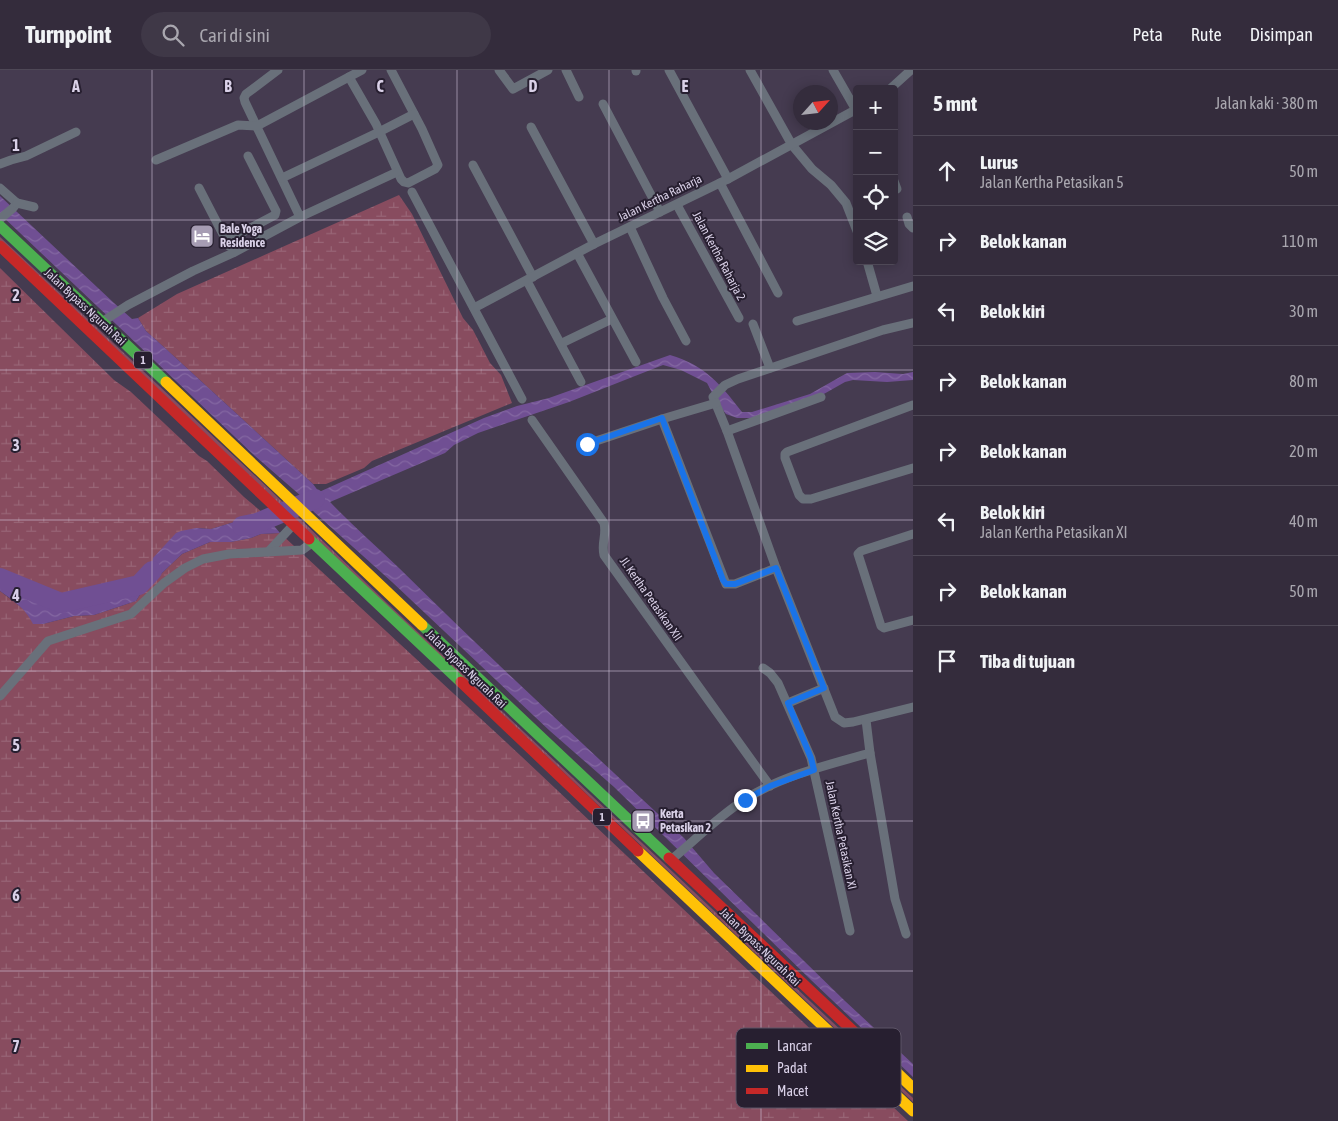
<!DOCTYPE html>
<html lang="id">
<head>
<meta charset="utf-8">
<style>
  body { margin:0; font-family:"Asap Condensed",sans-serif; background:#3f3847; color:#f1f3f6 }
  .controls { position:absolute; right:15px; top:15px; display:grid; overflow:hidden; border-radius:5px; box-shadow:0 2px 12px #0003 }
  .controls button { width:45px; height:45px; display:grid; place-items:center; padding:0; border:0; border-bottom:1px solid #4e4856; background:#342c3c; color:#f1f3f6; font:25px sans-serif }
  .compass { position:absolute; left:793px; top:15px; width:45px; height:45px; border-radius:50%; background:#342c3c; box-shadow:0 2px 12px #0003; rotate:63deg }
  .stop { position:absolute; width:15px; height:15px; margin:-11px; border:4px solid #1a73e8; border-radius:50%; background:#fff }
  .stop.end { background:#1a73e8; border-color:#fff; box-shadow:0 1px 5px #0008 }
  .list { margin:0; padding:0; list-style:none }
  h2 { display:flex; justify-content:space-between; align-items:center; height:65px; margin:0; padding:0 20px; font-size:21px }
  h2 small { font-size:16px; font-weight:400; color:#a9a7af }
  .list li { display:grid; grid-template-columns:32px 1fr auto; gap:15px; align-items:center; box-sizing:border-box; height:70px; padding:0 20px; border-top:1px solid #4e4856 }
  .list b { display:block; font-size:19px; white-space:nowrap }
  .list p { margin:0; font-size:16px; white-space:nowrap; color:#a9a7af }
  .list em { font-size:16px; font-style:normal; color:#a9a7af }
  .icon { flex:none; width:28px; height:28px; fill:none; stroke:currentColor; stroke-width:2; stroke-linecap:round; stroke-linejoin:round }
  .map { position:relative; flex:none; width:913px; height:1051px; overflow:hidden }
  header { display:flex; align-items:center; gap:30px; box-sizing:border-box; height:70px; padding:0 25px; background:#342c3c; border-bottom:1px solid #4e4856 }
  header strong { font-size:24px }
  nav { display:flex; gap:28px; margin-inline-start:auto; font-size:18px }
  .search { width:350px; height:45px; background:#3f3847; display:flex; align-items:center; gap:12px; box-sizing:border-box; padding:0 18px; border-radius:28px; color:#a9a7af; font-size:19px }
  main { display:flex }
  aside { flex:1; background:#342c3c }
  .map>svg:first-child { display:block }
</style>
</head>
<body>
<header>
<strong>Turnpoint</strong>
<div class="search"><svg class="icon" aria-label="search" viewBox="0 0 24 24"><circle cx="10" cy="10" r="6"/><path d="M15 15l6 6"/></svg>Cari di sini</div>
<nav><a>Peta</a><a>Rute</a><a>Disimpan</a></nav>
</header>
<main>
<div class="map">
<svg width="913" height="1051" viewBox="0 0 913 1051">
  <defs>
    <pattern id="grass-tufts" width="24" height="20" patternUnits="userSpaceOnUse" patternTransform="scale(1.25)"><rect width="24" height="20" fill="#884c5f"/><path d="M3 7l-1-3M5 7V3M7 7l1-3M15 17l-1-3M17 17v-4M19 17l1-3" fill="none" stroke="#986576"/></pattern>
    <pattern id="wetland-marsh" width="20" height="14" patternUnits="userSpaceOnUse" patternTransform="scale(1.25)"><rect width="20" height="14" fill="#884c5f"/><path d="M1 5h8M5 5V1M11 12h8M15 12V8" fill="none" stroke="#986576"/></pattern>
    <pattern id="water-waves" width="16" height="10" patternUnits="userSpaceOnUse" patternTransform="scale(1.25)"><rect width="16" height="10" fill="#704f93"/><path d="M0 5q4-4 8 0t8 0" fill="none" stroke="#8467a2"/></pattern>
  </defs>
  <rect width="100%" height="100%" fill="#453b50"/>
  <!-- grass -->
  <path fill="url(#grass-tufts)" d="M0,167L267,417L388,534L913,1028V1032L0,171Z"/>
  <!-- wetland -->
  <g fill="url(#wetland-marsh)">
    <path d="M399,125L412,144L463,248L473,260L490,293L501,305L512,333L372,391L364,398L326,414H313L165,278L146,261L138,248L177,224Z"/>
    <path d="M0,198L114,310L131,322L199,386L207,391L244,427L263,443L261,448L241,450L211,459L196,458L152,493L141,507L124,523L44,534C25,528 18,511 0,503Z"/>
    <path d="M280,463L521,686L908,1051H0V521L43,554L74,546L94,545L136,531L141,523L182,484L210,472H231L251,468L261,464Z"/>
  </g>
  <!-- water -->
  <g fill="url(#water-waves)">
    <path d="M0,126L114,233L132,249L138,248L146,261L165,278L313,414L319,422L484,348L517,336L549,328L670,285C705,295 721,315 742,342H752L810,324L847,303L875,302L903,304L913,302V310L887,312L853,310L845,312L815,329L753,348H737L726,344L717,332L707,313L681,300L663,295L569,332L478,363L454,375L445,383L330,432C352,455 376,476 399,498C492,590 588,679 684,768L714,803L845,931L913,994V1007L811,910L614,717L550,661L392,512L314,442L301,426L255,386L0,144Z"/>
    <path d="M263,443L280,463L261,464L251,468L231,472H210L182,484L141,523L136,531L94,545L74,546L43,554H33C26,539 14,531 0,521V503C18,511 25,528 44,534L124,523L141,507L152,493L153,488L176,463L181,461L196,458L211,459L241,450L261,448Z"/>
  </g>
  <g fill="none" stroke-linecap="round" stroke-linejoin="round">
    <!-- river -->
    <g stroke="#704f93" stroke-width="20">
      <path d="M242,456L257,453L315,429"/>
      <path d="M0,508L61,533L139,515L152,501"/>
    </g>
    <!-- street -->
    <g stroke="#69707a" stroke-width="9">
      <path d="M278,0L246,24L244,28L245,32L300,147"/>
      <path d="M499,0L513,19L548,0"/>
      <path d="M566,0L579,27"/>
      <path d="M669,0L728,109"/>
      <path d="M750,0L792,75L812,99L831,115L846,133L857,161"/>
      <path d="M833,0L856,40"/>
      <path d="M636,1V0"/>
      <path d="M349,7L376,54L401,109L404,112L408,113L435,99L438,95L422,59L391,0"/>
      <path d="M890,19L911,0"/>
      <path d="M603,34L660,142"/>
      <path d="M531,57L594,174"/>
      <path d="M156,90L238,55L257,56L362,0"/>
      <path d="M0,94L11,90L26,86L76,62"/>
      <path d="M473,95L533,207"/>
      <path d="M282,108L379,62L414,44"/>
      <path d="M894,111L897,119"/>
      <path d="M720,113L778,223"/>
      <path d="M0,118L17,133L13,138L0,149"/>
      <path d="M199,118L229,176"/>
      <path d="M412,122L522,329"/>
      <path d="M17,133L34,137"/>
      <path d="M677,135L739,248"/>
      <path d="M907,147L909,154L913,158"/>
      <path d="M630,157L663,228L686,271"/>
      <path d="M226,171L275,145L276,141L248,86"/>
      <path d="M577,183L636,292"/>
      <path d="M867,191L877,226"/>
      <path d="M527,211L581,312"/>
      <path d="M474,238L594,174L728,109L857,39"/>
      <path d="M797,251L913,216"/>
      <path d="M102,252L128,235L193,201L233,183L300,147L397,102"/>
      <path d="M913,253L883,260L738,309L725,315L713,327L727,361L776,498L835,647L844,653L853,652L913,637"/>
      <path d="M753,254L770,298"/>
      <path d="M562,273L612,249"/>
      <path d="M913,335L787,382L785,384V388L799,425L803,429H811L913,398"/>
      <path d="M662,349L726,514H735L776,498"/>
      <path d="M532,350L604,453C607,466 601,472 604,485L770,716"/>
      <path d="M727,361L821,327"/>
      <path d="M587,374L662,349L716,333"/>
      <path d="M913,464L861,481L858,484L881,556L884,558L913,550"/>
      <path d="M268,482L294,454"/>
      <path d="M763,598L770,603L778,613L811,688L850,861"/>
      <path d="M0,626L48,571L131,544L164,513L185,498L203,489L229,484L302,480L313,472"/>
      <path d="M788,633L824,618"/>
      <path d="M866,650L870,683L895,829L906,864"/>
      <path d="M672,789C696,769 718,747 744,730C781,706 827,695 870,683"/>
    </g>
    <!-- fast -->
    <g stroke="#4caf50" stroke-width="11">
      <path d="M0,156L166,312"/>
      <path d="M309,469L461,612"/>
      <path d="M422,555L669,788"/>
    </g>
    <!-- slow -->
    <g stroke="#ffc107" stroke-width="11">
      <path d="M166,312L422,555"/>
      <path d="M638,781L913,1041"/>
      <path d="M867,974L913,1018"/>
    </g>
    <!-- jam -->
    <g stroke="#c62828" stroke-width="11">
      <path d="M0,176L309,469"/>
      <path d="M461,612L638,781"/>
      <path d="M669,788L867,974"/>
    </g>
  </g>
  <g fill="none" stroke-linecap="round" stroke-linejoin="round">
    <!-- route -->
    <path stroke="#1a73e8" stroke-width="6" d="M587,374L662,348L723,510L726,514H735L776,498L824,618L788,633L811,688L814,700L770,716L745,730"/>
  </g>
  <!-- grid -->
  <path fill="none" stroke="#dad1e8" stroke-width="1" stroke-opacity="0.55" d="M152,0V1051M304,0V1051M457,0V1051M609,0V1051M761,0V1051M0,150H857M894,150H913M0,300H913M0,450H913M0,601H913M0,751H913M0,901H913"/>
  <!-- icons -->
  <defs>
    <g id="hotel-square" transform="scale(1.25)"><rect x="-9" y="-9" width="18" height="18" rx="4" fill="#a69cb3" stroke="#271f30"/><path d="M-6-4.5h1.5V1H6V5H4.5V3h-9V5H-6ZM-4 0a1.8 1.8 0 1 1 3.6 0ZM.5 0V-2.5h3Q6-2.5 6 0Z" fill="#fff"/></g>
    <g id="bus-square" transform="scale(1.25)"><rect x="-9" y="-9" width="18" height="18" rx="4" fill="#a69cb3" stroke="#271f30"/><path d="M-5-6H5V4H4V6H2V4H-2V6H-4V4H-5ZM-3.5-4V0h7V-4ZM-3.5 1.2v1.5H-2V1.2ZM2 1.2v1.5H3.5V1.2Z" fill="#fff"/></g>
  </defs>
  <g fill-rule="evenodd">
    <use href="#hotel-square" x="202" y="166"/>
    <use href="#bus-square" x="643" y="751"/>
  </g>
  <g text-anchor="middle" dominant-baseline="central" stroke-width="4" stroke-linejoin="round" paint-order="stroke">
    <!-- shield labels -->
    <g fill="#271f30" stroke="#a49cb1" stroke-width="1">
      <rect x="134" y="281.5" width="18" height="17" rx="4"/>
      <rect x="593" y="738.5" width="18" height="17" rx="4"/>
    </g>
    <g font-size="11" font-weight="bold" fill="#dad1e8">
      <text x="143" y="290">1</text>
      <text x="602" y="747">1</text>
    </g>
    <!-- street labels -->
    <g font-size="12" fill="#dad1e8" stroke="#271f30">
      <text transform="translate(660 128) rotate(-26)">Jalan Kertha Raharja</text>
      <text transform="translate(719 186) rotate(62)">Jalan Kertha Raharja 2</text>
      <text transform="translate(85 237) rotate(43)">Jalan Bypass Ngurah Rai</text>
      <text transform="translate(651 529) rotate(55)">Jl. Kertha Petasikan XII</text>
      <text transform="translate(466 599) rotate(44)">Jalan Bypass Ngurah Rai</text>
      <text transform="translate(841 765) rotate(78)">Jalan Kertha Petasikan XI</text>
      <text transform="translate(760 877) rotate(44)">Jalan Bypass Ngurah Rai</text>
    </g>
    <!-- poi labels -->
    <g font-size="12" font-weight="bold" fill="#dad1e8" stroke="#271f30" text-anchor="start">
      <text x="220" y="159">Bale Yoga<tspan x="220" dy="14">Residence</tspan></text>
      <text x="660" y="744">Kerta<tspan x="660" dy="14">Petasikan 2</tspan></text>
    </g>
  </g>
  <!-- legend -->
  <rect x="736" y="958" width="165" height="80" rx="8" fill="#271f30" stroke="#5d5467" stroke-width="1"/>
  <rect x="746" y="973" width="22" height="6" fill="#4caf50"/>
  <rect x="746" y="995" width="22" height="7" fill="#ffc107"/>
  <rect x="746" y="1018" width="22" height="6" fill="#c62828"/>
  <g font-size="14" fill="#dad1e8">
    <text x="777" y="981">Lancar</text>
    <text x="777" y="1003">Padat</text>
    <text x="777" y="1026">Macet</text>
  </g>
  <g font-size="16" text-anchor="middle" font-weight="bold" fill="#dad1e8" stroke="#271f30" stroke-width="4" stroke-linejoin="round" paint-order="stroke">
    <text x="76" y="22">A</text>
    <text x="228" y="22">B</text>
    <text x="380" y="22">C</text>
    <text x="533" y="22">D</text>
    <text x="685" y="22">E</text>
    <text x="16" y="81">1</text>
    <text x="16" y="231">2</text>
    <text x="16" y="381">3</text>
    <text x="16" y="531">4</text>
    <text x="16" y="681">5</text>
    <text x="16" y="831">6</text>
    <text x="16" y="982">7</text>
  </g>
</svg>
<div class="controls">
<button>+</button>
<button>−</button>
<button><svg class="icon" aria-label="locate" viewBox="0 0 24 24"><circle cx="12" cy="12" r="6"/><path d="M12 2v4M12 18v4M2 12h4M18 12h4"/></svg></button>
<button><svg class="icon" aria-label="layers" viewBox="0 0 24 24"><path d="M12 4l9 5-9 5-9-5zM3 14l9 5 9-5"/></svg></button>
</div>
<svg class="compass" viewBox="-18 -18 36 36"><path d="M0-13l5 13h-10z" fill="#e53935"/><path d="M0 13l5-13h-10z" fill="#a9a7af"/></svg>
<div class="stop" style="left:587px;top:374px"></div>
<div class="stop end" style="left:745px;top:730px"></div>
</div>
<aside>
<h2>5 mnt<small>Jalan kaki · 380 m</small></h2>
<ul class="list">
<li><svg class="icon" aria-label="ahead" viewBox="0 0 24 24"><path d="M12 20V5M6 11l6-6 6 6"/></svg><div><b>Lurus</b><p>Jalan Kertha Petasikan 5</p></div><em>50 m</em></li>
<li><svg class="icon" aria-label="right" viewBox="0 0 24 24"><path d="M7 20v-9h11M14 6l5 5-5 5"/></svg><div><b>Belok kanan</b></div><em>110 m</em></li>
<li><svg class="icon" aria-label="left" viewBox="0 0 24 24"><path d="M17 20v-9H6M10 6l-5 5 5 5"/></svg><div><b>Belok kiri</b></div><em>30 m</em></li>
<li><svg class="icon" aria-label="right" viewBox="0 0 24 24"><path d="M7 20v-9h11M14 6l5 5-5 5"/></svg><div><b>Belok kanan</b></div><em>80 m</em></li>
<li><svg class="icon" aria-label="right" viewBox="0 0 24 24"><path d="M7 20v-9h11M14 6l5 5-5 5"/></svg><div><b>Belok kanan</b></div><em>20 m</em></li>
<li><svg class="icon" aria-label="left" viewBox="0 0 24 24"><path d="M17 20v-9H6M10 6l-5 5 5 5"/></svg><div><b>Belok kiri</b><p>Jalan Kertha Petasikan XI</p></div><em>40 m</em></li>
<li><svg class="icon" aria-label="right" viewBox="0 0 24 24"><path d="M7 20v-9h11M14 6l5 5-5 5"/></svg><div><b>Belok kanan</b></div><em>50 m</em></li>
<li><svg class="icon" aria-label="arrive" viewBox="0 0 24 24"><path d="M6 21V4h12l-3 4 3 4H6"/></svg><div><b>Tiba di tujuan</b></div></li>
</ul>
</aside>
</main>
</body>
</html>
